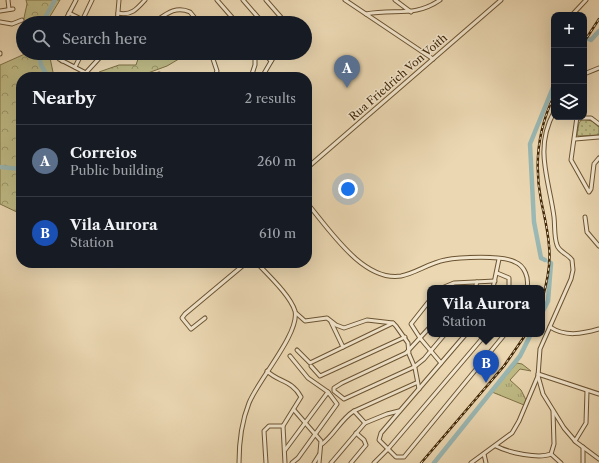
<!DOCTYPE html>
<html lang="en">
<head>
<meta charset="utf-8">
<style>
  body { margin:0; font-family:"Libre Caslon Text",serif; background:#242831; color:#f1f3f6 }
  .controls { position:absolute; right:12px; top:12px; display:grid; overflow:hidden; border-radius:8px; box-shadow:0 4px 16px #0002 }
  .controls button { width:36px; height:36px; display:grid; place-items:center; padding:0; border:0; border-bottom:1px solid #363941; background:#171b24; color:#f1f3f6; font:20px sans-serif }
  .you { position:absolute; left:348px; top:189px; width:14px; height:14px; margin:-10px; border:3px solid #fff; border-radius:50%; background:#1a73e8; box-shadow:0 0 0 6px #1a73e833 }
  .badge { display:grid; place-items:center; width:26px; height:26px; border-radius:50%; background:#d93025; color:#fff; font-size:13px; font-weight:700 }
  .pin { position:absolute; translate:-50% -33px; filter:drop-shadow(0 1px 2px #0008) }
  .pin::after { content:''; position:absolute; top:21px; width:14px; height:12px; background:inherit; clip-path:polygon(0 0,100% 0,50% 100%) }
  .popup { position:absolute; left:427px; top:285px; width:118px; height:52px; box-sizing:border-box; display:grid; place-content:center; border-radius:8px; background:#171b24; filter:drop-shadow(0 1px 3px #0005); font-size:13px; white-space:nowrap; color:#9ea1a6 }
  .popup b { font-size:15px; color:#f1f3f6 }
  .popup::after { content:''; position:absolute; left:50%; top:100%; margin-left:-8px; border:8px solid transparent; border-top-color:#171b24 }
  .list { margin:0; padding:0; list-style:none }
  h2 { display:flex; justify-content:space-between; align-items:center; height:52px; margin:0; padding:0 16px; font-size:17px }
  h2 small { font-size:13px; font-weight:400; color:#9ea1a6 }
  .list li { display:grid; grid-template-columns:26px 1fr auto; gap:12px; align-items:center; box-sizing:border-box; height:72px; padding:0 16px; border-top:1px solid #363941 }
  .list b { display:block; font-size:15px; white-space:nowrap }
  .list p { margin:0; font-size:13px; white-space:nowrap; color:#9ea1a6 }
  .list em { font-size:13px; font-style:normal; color:#9ea1a6 }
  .icon { flex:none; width:22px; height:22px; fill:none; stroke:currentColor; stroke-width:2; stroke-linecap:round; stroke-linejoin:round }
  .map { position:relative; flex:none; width:599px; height:463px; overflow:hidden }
  .search { position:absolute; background:#171b24; box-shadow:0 4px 16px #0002; left:16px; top:16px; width:296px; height:44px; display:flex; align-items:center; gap:10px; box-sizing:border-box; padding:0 14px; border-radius:22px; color:#9ea1a6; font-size:15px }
  .panel { position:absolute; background:#171b24; box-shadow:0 4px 16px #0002; left:16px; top:72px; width:296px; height:196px; border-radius:16px }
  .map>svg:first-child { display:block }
</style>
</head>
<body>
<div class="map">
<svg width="599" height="463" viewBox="0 0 599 463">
  <defs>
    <pattern id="grass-tufts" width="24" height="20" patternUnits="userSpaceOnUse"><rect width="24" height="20" fill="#c0bc87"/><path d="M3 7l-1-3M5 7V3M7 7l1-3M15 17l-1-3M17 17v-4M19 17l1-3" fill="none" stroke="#9e996c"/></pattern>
    <pattern id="forest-crowns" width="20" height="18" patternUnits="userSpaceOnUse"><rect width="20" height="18" fill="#c0bc87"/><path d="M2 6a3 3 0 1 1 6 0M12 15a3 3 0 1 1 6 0" fill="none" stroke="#9e996c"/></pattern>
    <pattern id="park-dots" width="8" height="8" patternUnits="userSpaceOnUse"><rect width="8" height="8" fill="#c0bc87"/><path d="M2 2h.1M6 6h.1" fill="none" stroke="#9e996c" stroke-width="1.8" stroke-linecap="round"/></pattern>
  </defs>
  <rect width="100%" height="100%" fill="#ebd8b3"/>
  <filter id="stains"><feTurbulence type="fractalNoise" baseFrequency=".005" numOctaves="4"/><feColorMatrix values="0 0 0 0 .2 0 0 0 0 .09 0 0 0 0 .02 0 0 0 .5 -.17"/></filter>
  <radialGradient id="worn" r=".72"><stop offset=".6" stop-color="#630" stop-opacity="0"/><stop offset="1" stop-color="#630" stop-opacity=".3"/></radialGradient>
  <!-- grass -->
  <path fill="url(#grass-tufts)" stroke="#817247" d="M517,363L522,364L531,371L520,369L510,380L521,390L526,400L524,405L492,392Z"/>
  <!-- forest -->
  <g fill="url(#forest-crowns)" stroke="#817247">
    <path d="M26,0H60L46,23H23V39L21,32L27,4Z"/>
    <path d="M27,53H49L54,77H21V214L0,204V65Z"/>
    <path d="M145,53H189L167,66L137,77H98L99,72L119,65H136L139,56Z"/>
  </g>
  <!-- park -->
  <path fill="url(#park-dots)" stroke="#817247" d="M582,119L592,121L599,127V135L578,136L577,134L579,123Z"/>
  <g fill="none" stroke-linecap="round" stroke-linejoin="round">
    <!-- river -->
    <g stroke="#9ab8b4" stroke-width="4.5">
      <path d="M42,23L55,0"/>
      <path d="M586,38L591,40L599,31"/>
      <path d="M39,53L41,65L48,77"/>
      <path d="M0,167L21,169"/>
      <path d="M545,260L541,258L534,222L530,144L554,85"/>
      <path d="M542,313L548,301L551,263L549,262"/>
      <path d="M434,463L520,356L531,334"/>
    </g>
    <!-- minor casing -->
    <g stroke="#6c5432" stroke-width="5">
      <g id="minor">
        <path d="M8,0L9,9"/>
        <path d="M217,0L237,23"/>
        <path d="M243,0L263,23"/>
        <path d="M266,0L286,23"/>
        <path d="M345,0L433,59"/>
        <path d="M395,0L411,12"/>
        <path d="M0,11L13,9"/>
        <path d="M69,13L89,23"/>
        <path d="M118,13C131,16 137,9 145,0"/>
        <path d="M366,14C394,8 414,18 440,0"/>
        <path d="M572,15L586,0"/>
        <path d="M0,22L12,24L22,20"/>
        <path d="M64,23L76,0"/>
        <path d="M81,23L92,0"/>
        <path d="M117,23L119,0"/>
        <path d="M153,23C165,15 175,5 190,12L199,23"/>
        <path d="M0,53V54"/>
        <path d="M54,53L59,59L86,73"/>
        <path d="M211,53L217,71L214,77"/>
        <path d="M264,53L271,61"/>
        <path d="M62,61L66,53"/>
        <path d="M75,67L82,53"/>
        <path d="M584,74L599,68"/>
        <path d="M82,77L104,53"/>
        <path d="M153,77L159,74"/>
        <path d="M251,77L255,65V53"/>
        <path d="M262,77L276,53"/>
        <path d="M554,112C534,149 549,179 554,217C555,226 554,237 557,245C559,252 568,254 572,260L573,270L571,279L540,349L538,376L543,394L564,428L576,442L599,459"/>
        <path d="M577,117L571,160L589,192L591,189L594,164L599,158"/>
        <path d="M577,118H591L599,124"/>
        <path d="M575,139L599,137"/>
        <path d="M307,168L501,0"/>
        <path d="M307,203C329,229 363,282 401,276C416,273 429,263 445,260C459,257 503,255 515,262C525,266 529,278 527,288"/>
        <path d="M585,217L587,232L599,246"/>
        <path d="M497,273L509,278V288"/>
        <path d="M442,288L454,283L495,281"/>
        <path d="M475,288L477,282"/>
        <path d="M493,288L499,259"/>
        <path d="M430,300L411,324L420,338L441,363"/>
        <path d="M296,313L305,321L327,318L336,325L344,328L367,320L393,323L396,326L408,343L409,354L415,368L419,389"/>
        <path d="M205,318L191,329L182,318L185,314L246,263"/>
        <path d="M331,322L343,347"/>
        <path d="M430,327L406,353L342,383L334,388V391L344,399L414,367L424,359L445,334"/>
        <path d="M550,327C565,337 582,334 599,329"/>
        <path d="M466,334L381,433L379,440L396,457H404L505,334"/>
        <path d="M297,350L310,363L393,323"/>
        <path d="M290,356L308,378L328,392L337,404L298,458L292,463"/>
        <path d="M311,366L320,376L405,337"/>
        <path d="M267,371C278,382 292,380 301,397L283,426L285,463"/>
        <path d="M538,374L599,394"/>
        <path d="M294,410L321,441L319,463"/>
        <path d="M399,411L387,414L365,423L354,411L416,383"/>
        <path d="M575,441L586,423L587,391"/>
        <path d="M322,444C334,435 341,419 354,411"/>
        <path d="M496,446C509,453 539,459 551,454L554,444L553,411"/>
        <path d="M285,450L328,392"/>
        <path d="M484,454L486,463"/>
        <path d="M551,454L561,463"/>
        <path d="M239,463C239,442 241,423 249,403C258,380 300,333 295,311C290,295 268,275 257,263"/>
        <path d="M266,463L264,431L269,426H283"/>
        <path d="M314,463L319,455"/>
        <path d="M331,463L365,423"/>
        <path d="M351,463L366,445L364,440L356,433"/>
        <path d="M374,463L388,449L486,334"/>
        <path d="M471,463L512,433L519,421L538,376"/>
        <path d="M583,463V447"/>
      </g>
    </g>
    <!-- minor -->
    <use href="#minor" stroke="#f2e6ce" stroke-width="3"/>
    <!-- rail casing -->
    <g stroke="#422807" stroke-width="2.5">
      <g id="rail">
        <path d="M584,42L599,19"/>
        <path d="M542,300C547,283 551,263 549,246C548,230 544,215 541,200C534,164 538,129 554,96"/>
        <path d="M421,463L504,366L526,334"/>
      </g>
    </g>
    <!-- rail -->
    <use href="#rail" stroke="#f2e6ce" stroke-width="1" stroke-dasharray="3" stroke-linecap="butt"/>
  </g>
  <g text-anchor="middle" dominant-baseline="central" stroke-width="3" stroke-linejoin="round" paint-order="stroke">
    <!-- street labels -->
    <g font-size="11" fill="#422807" stroke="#f2e6ce">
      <text transform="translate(398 77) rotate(-41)">Rua Friedrich Von Voith</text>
    </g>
  </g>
  <rect width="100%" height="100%" filter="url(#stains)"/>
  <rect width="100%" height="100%" fill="url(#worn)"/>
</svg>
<div class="controls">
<button>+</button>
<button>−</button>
<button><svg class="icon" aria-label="layers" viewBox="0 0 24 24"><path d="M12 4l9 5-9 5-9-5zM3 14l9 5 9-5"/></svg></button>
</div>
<div class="you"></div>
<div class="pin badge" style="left:347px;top:88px;background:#5c6f8a">A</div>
<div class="pin badge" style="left:486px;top:383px;background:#1a4fb4">B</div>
<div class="popup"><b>Vila Aurora</b>Station</div>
<div class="search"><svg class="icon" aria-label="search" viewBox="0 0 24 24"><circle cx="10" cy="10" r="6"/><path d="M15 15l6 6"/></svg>Search here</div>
<section class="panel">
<h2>Nearby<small>2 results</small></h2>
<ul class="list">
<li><span class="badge" style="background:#5c6f8a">A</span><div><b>Correios</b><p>Public building</p></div><em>260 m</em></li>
<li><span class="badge" style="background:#1a4fb4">B</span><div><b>Vila Aurora</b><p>Station</p></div><em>610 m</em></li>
</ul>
</section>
</div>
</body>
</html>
